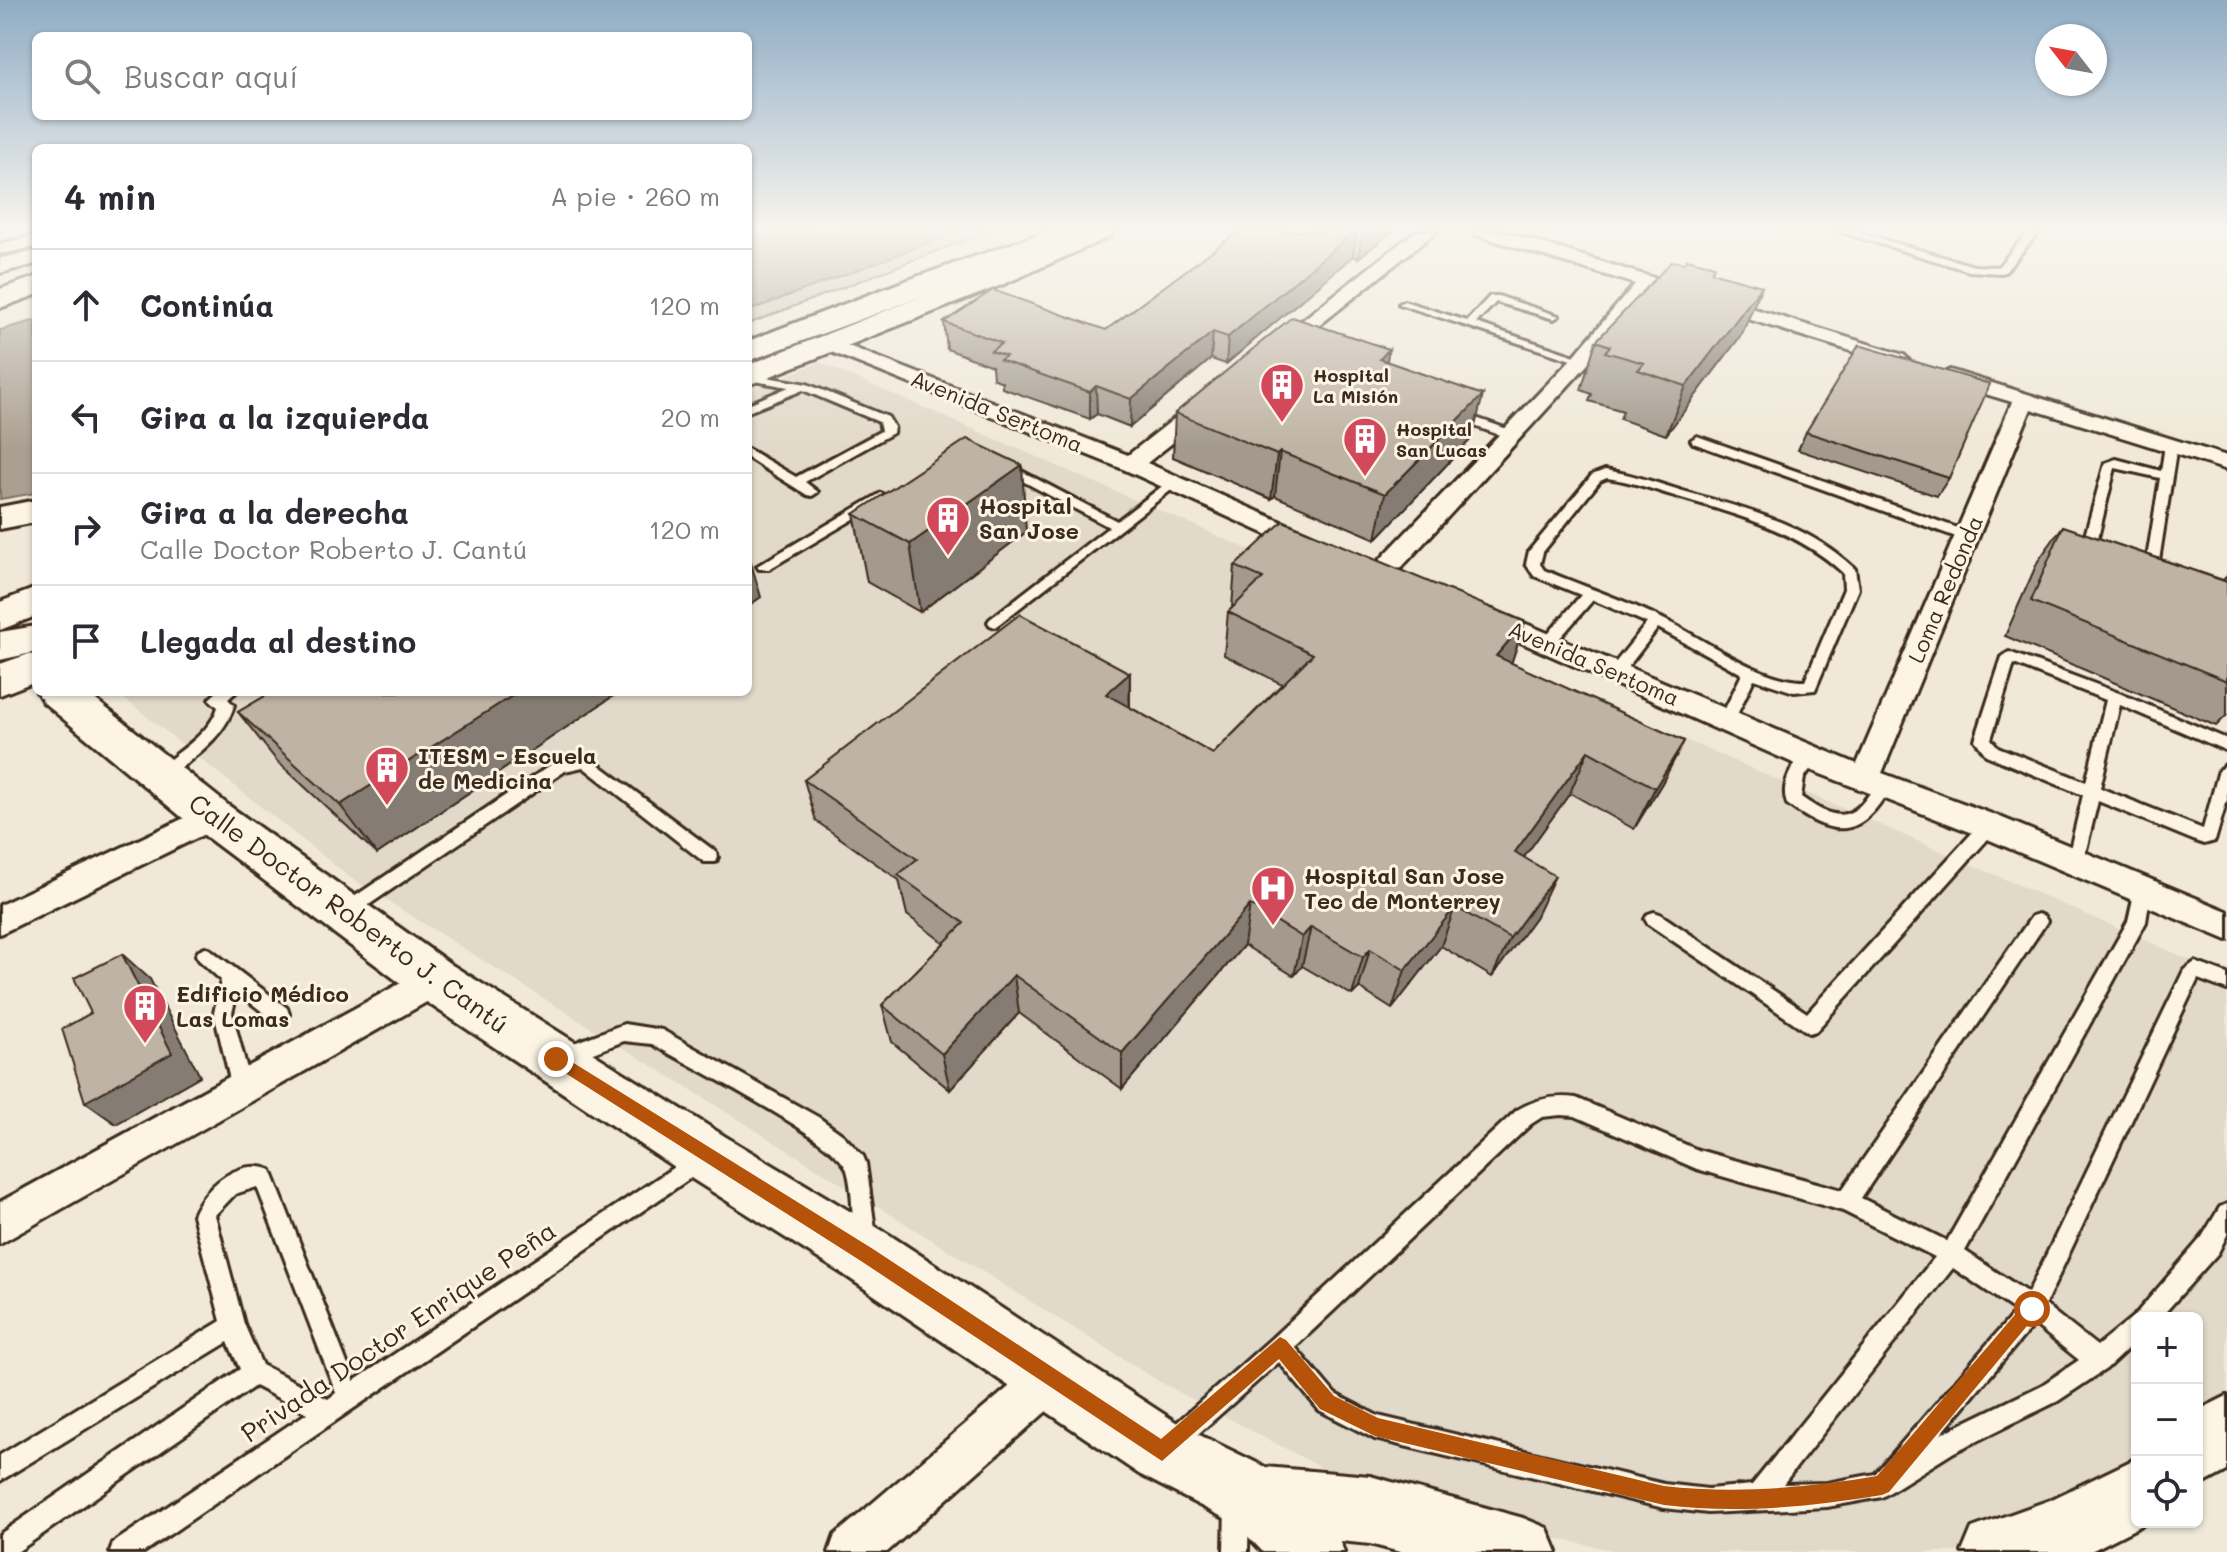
<!DOCTYPE html>
<html lang="es">
<head>
<meta charset="utf-8">
<style>
  body { margin:0; font-family:Mali,sans-serif; background:#f2f2f3; color:#2b2b33 }
  .controls { position:absolute; right:24px; bottom:24px; display:grid; overflow:hidden; border-radius:12px; box-shadow:0 2px 6px #0004 }
  .controls button { width:72px; height:72px; display:grid; place-items:center; padding:0; border:0; border-bottom:2px solid #e1e1e2; background:#fff; color:#2b2b33; font:40px sans-serif }
  .compass { position:absolute; left:2035px; top:24px; width:72px; height:72px; border-radius:50%; background:#fff; box-shadow:0 2px 6px #0004; rotate:301deg }
  .stop { position:absolute; width:24px; height:24px; margin:-18px; border:6px solid #b45309; border-radius:50%; background:#fff }
  .stop.end { background:#b45309; border-color:#fff; box-shadow:0 2px 8px #0008 }
  .list { margin:0; padding:0; list-style:none }
  h2 { display:flex; justify-content:space-between; align-items:center; height:104px; margin:0; padding:0 32px; font-size:34px }
  h2 small { font-size:26px; font-weight:400; color:#7c7c81 }
  .list li { display:grid; grid-template-columns:52px 1fr auto; gap:24px; align-items:center; box-sizing:border-box; height:112px; padding:0 32px; border-top:2px solid #e1e1e2 }
  .list b { display:block; font-size:30px; white-space:nowrap }
  .list p { margin:0; font-size:26px; white-space:nowrap; color:#7c7c81 }
  .list em { font-size:26px; font-style:normal; color:#7c7c81 }
  .icon { flex:none; width:44px; height:44px; fill:none; stroke:currentColor; stroke-width:2; stroke-linecap:round; stroke-linejoin:round }
  .map { position:relative; flex:none; width:2227px; height:1552px; overflow:hidden }
  .search { position:absolute; background:#fff; box-shadow:0 2px 6px #0004; left:32px; top:32px; width:720px; height:88px; display:flex; align-items:center; gap:20px; box-sizing:border-box; padding:0 28px; border-radius:12px; color:#7c7c81; font-size:30px }
  .panel { position:absolute; background:#fff; box-shadow:0 2px 6px #0004; left:32px; top:144px; width:720px; height:552px; border-radius:12px }
  .map>svg:first-child { display:block }
</style>
</head>
<body>
<div class="map">
<svg width="2227" height="1552" viewBox="0 0 2227 1552">
  <rect width="100%" height="100%" fill="#f0e9d9"/>
  <filter id="ink" filterUnits="userSpaceOnUse"><feTurbulence type="fractalNoise" baseFrequency=".0125" numOctaves="2"/><feDisplacementMap in="SourceGraphic" scale="16" xChannelSelector="R" yChannelSelector="G"/><feConvolveMatrix kernelMatrix="1 2 1 2 8 2 1 2 1" color-interpolation-filters="sRGB"/></filter>
  <g filter="url(#ink)">
    <!-- built -->
    <path fill="#e1d9c9" d="M819,362L2227,976V1402L2197,1423V1318H2137V1464L2080,1504L1956,1552H1621L1390,1504L1160,1382L352,879L116,692H748V392Z"/>
    <!-- green -->
    <path fill="#d2c9ba" stroke="#867a6c" stroke-width="2" d="M748,231H989L748,324Z"/>
    <!-- water -->
    <g fill="#aaa091" stroke="#7e7163" stroke-width="2">
      <path d="M748,231H960L748,311Z"/>
      <path d="M36,320V493L0,499V330Z"/>
    </g>
    <g fill="none" stroke-linecap="round" stroke-linejoin="round">
      <!-- lane casing -->
      <g stroke="#3b2a1e" stroke-width="6">
        <g id="lane">
          <path d="M1838,231H1854L1974,266L1998,267L2029,231L2038,233L2005,272L2001,273L1969,271Z"/>
          <path d="M1490,296H1498L1559,316L1554,319L1496,302L1476,323L1587,360L1577,362L1399,304L1404,301L1467,321Z"/>
          <path d="M748,374L807,384L888,417L894,427L893,433L805,482L818,492L812,496L807,495L748,458V449L796,477L881,431L879,422L803,390L748,412V404L789,387L748,380Z"/>
          <path d="M1456,411L1516,432L1518,435L1512,439L1508,438L1452,418V412Z"/>
          <path d="M1697,436L1972,533L1974,536L1967,540L1962,539L1693,443L1691,440Z"/>
          <path d="M2171,441L2177,445L2156,580H2146L2144,577L2160,478L2115,468L2094,554L2092,557H2082L2080,554L2105,463L2116,459L2161,471L2165,445Z"/>
          <path d="M1006,463L1117,521L1169,481H1177L1179,484L995,627L990,625L988,622L990,619L1109,527L1002,470V464Z"/>
          <path d="M1605,470C1632,474 1657,483 1683,491C1745,509 1806,523 1855,569L1858,589L1815,690L1794,692L1754,679L1732,725H1722L1719,721L1742,674L1658,628L1621,676H1611L1609,672L1611,668L1647,623L1593,600L1553,646H1543L1541,643L1543,640L1581,595L1534,576L1526,564L1529,551L1592,475ZM1607,478C1631,481 1654,490 1678,497C1737,515 1797,530 1843,573L1844,589L1805,681C1761,682 1700,636 1659,617C1622,599 1582,586 1544,570L1540,564L1543,552L1600,481Z"/>
          <path d="M881,493L887,497L886,500L769,569H759L757,566Z"/>
          <path d="M2009,652L2119,693L2227,739V751L2120,705L2100,788L2203,829L2219,770L2227,764V800L2215,841L2204,844L2198,842L2098,801L2083,862L2081,867H2069L2067,862L2083,795L1986,755L1975,740L2002,657ZM2014,664L2106,700L2086,782L1998,747L1991,739Z"/>
          <path d="M217,692H236L228,699L234,705C225,738 192,758 167,779H155L153,775L155,771C176,753 210,734 218,707L209,699Z"/>
          <path d="M1810,752L1818,758L1804,778L1801,797C1837,823 1854,822 1876,783H1888L1890,787C1861,840 1833,838 1787,804C1780,786 1792,760 1810,752Z"/>
          <path d="M586,755L716,852L718,857L716,862H704L583,767L565,771L351,917L345,919L339,917L336,912L339,907L555,762Z"/>
          <path d="M1989,820L1995,821L1997,826L1995,831L1816,1031L1809,1033L1648,924L1645,919L1648,914L1654,912L1660,914L1807,1013L1983,821Z"/>
          <path d="M2142,883L2148,885L2151,890L2146,922L1965,1251L2028,1293L2184,970L2195,962L2227,974V990L2198,979L2197,981L2045,1305L2097,1346L2135,1315L2202,1237L2220,1207L2227,1204V1235L2218,1253L2160,1318H2137V1340L2106,1369L2058,1401L1954,1452L1882,1497L1827,1507L1708,1513L1664,1508L1375,1439L1319,1410L1279,1362L1180,1450L1172,1454L1164,1450L1160,1442L1164,1434L1272,1338L1517,1110C1536,1099 1554,1095 1576,1098L1698,1150L1842,1190L2032,916L2038,914L2044,916L2047,921L2044,926L1861,1198L1947,1241L2128,921L2136,885ZM1561,1115L1575,1116L1697,1169L1843,1211L1935,1257L1752,1485L1708,1489L1664,1484L1378,1416L1335,1394L1295,1347L1531,1124L1542,1117ZM1953,1268L2016,1311L1875,1474L1827,1483L1783,1484ZM2034,1324L2079,1360L2042,1385L1941,1434Z"/>
          <path d="M205,947L211,950L287,1008L289,1014L287,1020L280,1022L273,1020L237,992L232,1013L252,1088L249,1094L242,1097L235,1094L232,1088L214,1013L221,980L199,960L196,955L199,950Z"/>
          <path d="M624,1024L662,1030L818,1117L843,1135L863,1156L866,1163L876,1237L873,1245L865,1248L857,1245L854,1237C852,1216 853,1190 847,1170C837,1139 686,1064 652,1044L624,1041L565,1064L558,1061L555,1055L558,1049Z"/>
          <path d="M698,1151L705,1154L708,1161L705,1168L144,1552H110L113,1543L307,1413L255,1386L17,1552H0V1534L240,1369L228,1342L0,1481V1455L221,1321L193,1215C205,1187 238,1157 271,1170L354,1381ZM257,1187L336,1393L328,1399L262,1365L244,1324L215,1215L235,1194Z"/>
          <path d="M1237,1492L1246,1495L1249,1504L1248,1552H1224L1225,1504L1228,1495Z"/>
        </g>
      </g>
      <!-- street casing -->
      <g stroke="#3b2a1e" stroke-width="6">
        <g id="street">
          <path d="M1416,231H1437L1286,352H1272L1269,348L1272,344Z"/>
          <path d="M1473,231H1502L1904,355L1908,359L1897,365L1890,363L1651,289L1588,364L1390,580L1381,582L1372,580L1368,574L1372,568L1574,356L1635,284L1476,235Z"/>
          <path d="M828,338L1128,455L1198,400H1214L1217,405L1214,410L1147,463L1319,538L1323,544L1319,550H1301L1123,469L821,348L818,344L821,340Z"/>
          <path d="M1950,370L2227,456V470L2031,409L1882,773L2000,817L2227,911V940L1978,835L1800,766L1475,622L1471,616L1475,610L1484,607L1493,610L1857,764L2012,402L1942,381L1939,376Z"/>
          <path d="M212,805L223,809L227,817L223,825L0,934V905Z"/>
          <path d="M434,965L446,969L451,980L446,991L0,1244V1202Z"/>
          <path d="M1052,1357L1067,1363L1073,1378L1067,1393L887,1552H829L835,1535L1037,1363Z"/>
        </g>
      </g>
      <!-- secondary casing -->
      <g stroke="#3b2a1e" stroke-width="6">
        <g id="secondary">
          <path d="M1077,231H1113L1109,237L1004,284L748,385V365L984,272Z"/>
          <path d="M36,626V652L0,660V632Z"/>
          <path d="M37,692H86L228,805L452,965L726,1137L888,1234L1185,1428L1265,1467L1370,1476L1523,1518L1547,1528L1557,1552H1400L1370,1544L1340,1541L1344,1552H1263L1236,1524L1139,1474L846,1276L686,1175L416,995L196,829L43,702Z"/>
          <path d="M2227,1396V1471L2197,1487V1411Z"/>
          <path d="M2137,1458V1522H2148L2089,1552H1962L1972,1528L2050,1500Z"/>
        </g>
      </g>
      <!-- primary casing -->
      <g stroke="#3b2a1e" stroke-width="6">
        <path id="primary" d="M36,247V264L0,273V256Z"/>
      </g>
      <!-- highway casing -->
      <g stroke="#3b2a1e" stroke-width="6">
        <g id="highway">
          <path d="M1048,231H1087L1083,237L748,361V341L902,282Z"/>
          <path d="M36,235V251L0,260V244Z"/>
          <path d="M36,277V295L0,308V289Z"/>
          <path d="M36,500V522L0,529V507Z"/>
          <path d="M36,588V616L0,630V602Z"/>
          <path d="M29,654L36,656V681L0,695V664Z"/>
        </g>
      </g>
      <!-- lane -->
      <use href="#lane" fill="#fcf5e5" fill-rule="evenodd"/>
      <!-- street -->
      <use href="#street" fill="#fcf5e5" fill-rule="evenodd"/>
      <!-- secondary -->
      <use href="#secondary" fill="#fcf5e5" fill-rule="evenodd"/>
      <!-- primary -->
      <use href="#primary" fill="#fcf5e5" fill-rule="evenodd"/>
      <!-- highway -->
      <use href="#highway" fill="#fcf5e5" fill-rule="evenodd"/>
      <!-- rail -->
      <path stroke="#3b2a1e" stroke-width="4" d="M0,256L36,249"/>
    </g>
    <!-- wall -->
    <g fill="#a39a8d" stroke="#3b2a1e" stroke-width="2">
      <path d="M1239,231H1393L1358,258L1353,256L1226,364L1211,359L1130,427L1097,414L1090,419L1002,388V382L993,378L992,366L947,349L944,322L1106,330Z"/>
      <path d="M1684,263L1714,266L1712,272L1742,334L1666,435L1620,419L1623,411L1589,401L1592,394L1581,390L1596,341Z"/>
      <path d="M1387,362L1472,438L1376,539L1275,496L1271,499L1173,457L1175,413Z"/>
      <path d="M1806,432L1949,478L1937,496L1798,450Z"/>
      <path d="M854,514L1026,532L920,612L867,582Z"/>
      <path d="M2063,526L2223,580L2227,576V715L2216,726L2005,636L2038,561Z"/>
      <path d="M1235,566L1525,622L1511,663L1684,741L1662,783L1634,829L1570,793L1524,857L1536,916L1492,977L1441,946L1392,1009L1359,988L1352,995L1302,966L1294,976L1244,945L1122,1089L1019,1013L950,1090L892,1042L882,1005L944,943L907,915L899,880L816,821L804,780L1130,673V707L1213,754L1282,684L1224,655L1228,612L1232,608Z"/>
      <path d="M272,692H619L377,854L277,761L238,712Z"/>
    </g>
    <!-- shaded-wall -->
    <g fill="#857d73" stroke="#3b2a1e" stroke-width="2">
      <path d="M1355,231H1356L1353,256L1226,364L1228,337Z"/>
      <path d="M1363,231H1393L1358,258Z"/>
      <path d="M1762,286L1742,334L1666,435L1686,386Z"/>
      <path d="M1213,332L1211,359L1130,427L1131,399Z"/>
      <path d="M1389,349L1381,392L1380,359Z"/>
      <path d="M1096,386L1097,414L1090,419V392Z"/>
      <path d="M1483,395L1472,438L1376,539L1385,494Z"/>
      <path d="M1280,452L1275,496L1271,499L1277,455Z"/>
      <path d="M1022,465L1026,532L920,612L910,544Z"/>
      <path d="M748,553L761,597L748,606Z"/>
      <path d="M1525,622L1511,664L1496,656Z"/>
      <path d="M1130,673L1129,715L1106,694Z"/>
      <path d="M518,692H619L377,854L340,805Z"/>
      <path d="M1684,741L1662,783L1634,829L1655,788Z"/>
      <path d="M1588,751L1570,793L1499,892L1515,852Z"/>
      <path d="M1555,876L1536,916L1492,977L1510,938Z"/>
      <path d="M1250,905L1244,945L1122,1089V1053Z"/>
      <path d="M1455,907L1441,946L1392,1009L1405,970Z"/>
      <path d="M1311,927L1302,966L1294,976L1302,937Z"/>
      <path d="M1370,949L1359,988L1352,995L1363,957Z"/>
      <path d="M122,954L150,979L200,1076L116,1124L85,1102Z"/>
      <path d="M1014,975L1019,1013L950,1090L942,1054Z"/>
    </g>
    <!-- building -->
    <g fill="#beb3a4" stroke="#3b2a1e" stroke-width="2">
      <path d="M1239,231H1355L1228,337L1213,332L1131,399L1096,386L1090,392L1000,360L1006,356L991,351L1002,343L944,322L993,290L1106,330Z"/>
      <path d="M1687,259L1714,266L1711,272L1762,286L1686,386L1638,370L1644,363L1605,352L1610,346L1596,341L1672,261L1684,263Z"/>
      <path d="M1292,317L1389,349L1380,359L1483,395L1385,494L1280,452L1277,455L1175,413Z"/>
      <path d="M1859,345L1990,384L1949,478L1806,432Z"/>
      <path d="M967,439L1022,465L910,544L854,514Z"/>
      <path d="M1283,521L1525,622L1496,656L1684,741L1655,788L1588,751L1515,852L1555,876L1510,938L1455,907L1405,970L1370,949L1363,957L1311,927L1302,937L1250,905L1122,1053L1014,975L942,1054L882,1005L964,923L898,875L917,859L804,780L1020,614L1130,673L1106,694L1213,754L1313,654L1228,612L1263,578L1235,566Z"/>
      <path d="M2063,526L2227,582V681L2031,601Z"/>
      <path d="M272,692H518L340,805L238,712Z"/>
      <path d="M122,954L172,1053L85,1102L62,1029L91,1013L74,978Z"/>
    </g>
  </g>
  <!-- sky -->
  <linearGradient id="sky" x2="0" y2="1"><stop stop-color="#8facc5"/><stop offset="0.51" stop-color="#f8f5ee"/><stop offset="1" stop-color="#f8f5ee" stop-opacity="0"/></linearGradient>
  <rect width="2227" height="449" fill="url(#sky)"/>
  <!-- route -->
  <path fill="#b45309" d="M556,1052L873,1249L1161,1439L1280,1337L1286,1340L1334,1396L1378,1418L1664,1486C1734,1494 1807,1488 1877,1476L2025,1303L2032,1300L2038,1303L2041,1309L1889,1492L1882,1495C1810,1507 1736,1514 1664,1505L1375,1436L1320,1409L1279,1359L1162,1461L861,1261L551,1064L549,1059Z"/>
  <!-- icons -->
  <defs>
    <g id="building-pin" transform="scale(2.3)"><path d="M0 17L-7.5 6A9.5 9.5 0 1 1 7.5 6Z" fill="#d1495b" stroke="#fcf5e5"/><path d="M-4-6H4V6H1V3H-1V6H-4ZM-2.5-4.3h1.7v1.8h-1.7ZM.8-4.3h1.7v1.8H.8ZM-2.5-1h1.7V.8h-1.7ZM.8-1h1.7V.8H.8Z" fill="#fff"/></g>
    <g id="hospital-pin" transform="scale(2.3)"><path d="M0 17L-7.5 6A9.5 9.5 0 1 1 7.5 6Z" fill="#d1495b" stroke="#fcf5e5"/><path d="M-5-5h3v3.5h4V-5h3V5h-3V1.5h-4V5h-3Z" fill="#fff"/></g>
  </defs>
  <g fill-rule="evenodd">
    <use href="#building-pin" x="1282" y="385"/>
    <use href="#building-pin" x="1365" y="439"/>
    <use href="#building-pin" x="948" y="518"/>
    <use href="#building-pin" x="387" y="768"/>
    <use href="#hospital-pin" x="1273" y="888"/>
    <use href="#building-pin" x="145" y="1006"/>
  </g>
  <g text-anchor="middle" dominant-baseline="central" stroke-width="6" stroke-linejoin="round" paint-order="stroke">
    <!-- far-poi labels -->
    <g font-size="18" font-weight="bold" fill="#3b2a1e" stroke="#fcf5e5" text-anchor="start">
      <text x="1313" y="375">Hospital<tspan x="1313" dy="21">La Misión</tspan></text>
      <text x="1396" y="429">Hospital<tspan x="1396" dy="21">San Lucas</tspan></text>
    </g>
    <!-- street labels -->
    <g font-size="22" fill="#3b2a1e" stroke="#fcf5e5">
      <text transform="translate(997 411) rotate(22)">Avenida Sertoma</text>
      <text transform="translate(1945 589) rotate(-67)">Loma Redonda</text>
      <text transform="translate(1594 663) rotate(23)">Avenida Sertoma</text>
    </g>
    <!-- poi labels -->
    <g font-size="22" font-weight="bold" fill="#3b2a1e" stroke="#fcf5e5" text-anchor="start">
      <text x="979" y="505">Hospital<tspan x="979" dy="25">San Jose</tspan></text>
      <text x="418" y="755">ITESM - Escuela<tspan x="418" dy="25">de Medicina</tspan></text>
      <text x="1304" y="875">Hospital San Jose<tspan x="1304" dy="25">Tec de Monterrey</tspan></text>
      <text x="176" y="993">Edificio Médico<tspan x="176" dy="25">Las Lomas</tspan></text>
    </g>
    <!-- near-street labels -->
    <g font-size="26" fill="#3b2a1e" stroke="#fcf5e5">
      <text transform="translate(349 913) rotate(36)">Calle Doctor Roberto J. Cantú</text>
      <text transform="translate(398 1331) rotate(-34)">Privada Doctor Enrique Peña</text>
    </g>
  </g>
</svg>
<div class="controls">
<button>+</button>
<button>−</button>
<button><svg class="icon" aria-label="locate" viewBox="0 0 24 24"><circle cx="12" cy="12" r="6"/><path d="M12 2v4M12 18v4M2 12h4M18 12h4"/></svg></button>
</div>
<svg class="compass" viewBox="-18 -18 36 36"><path d="M0-13l5 13h-10z" fill="#e53935"/><path d="M0 13l5-13h-10z" fill="#7c7c81"/></svg>
<div class="stop" style="left:2032px;top:1309px"></div>
<div class="stop end" style="left:556px;top:1059px"></div>
<div class="search"><svg class="icon" aria-label="search" viewBox="0 0 24 24"><circle cx="10" cy="10" r="6"/><path d="M15 15l6 6"/></svg>Buscar aquí</div>
<section class="panel">
<h2>4 min<small>A pie · 260 m</small></h2>
<ul class="list">
<li><svg class="icon" aria-label="ahead" viewBox="0 0 24 24"><path d="M12 20V5M6 11l6-6 6 6"/></svg><div><b>Continúa</b></div><em>120 m</em></li>
<li><svg class="icon" aria-label="left" viewBox="0 0 24 24"><path d="M17 20v-9H6M10 6l-5 5 5 5"/></svg><div><b>Gira a la izquierda</b></div><em>20 m</em></li>
<li><svg class="icon" aria-label="right" viewBox="0 0 24 24"><path d="M7 20v-9h11M14 6l5 5-5 5"/></svg><div><b>Gira a la derecha</b><p>Calle Doctor Roberto J. Cantú</p></div><em>120 m</em></li>
<li><svg class="icon" aria-label="arrive" viewBox="0 0 24 24"><path d="M6 21V4h12l-3 4 3 4H6"/></svg><div><b>Llegada al destino</b></div></li>
</ul>
</section>
</div>
</body>
</html>
